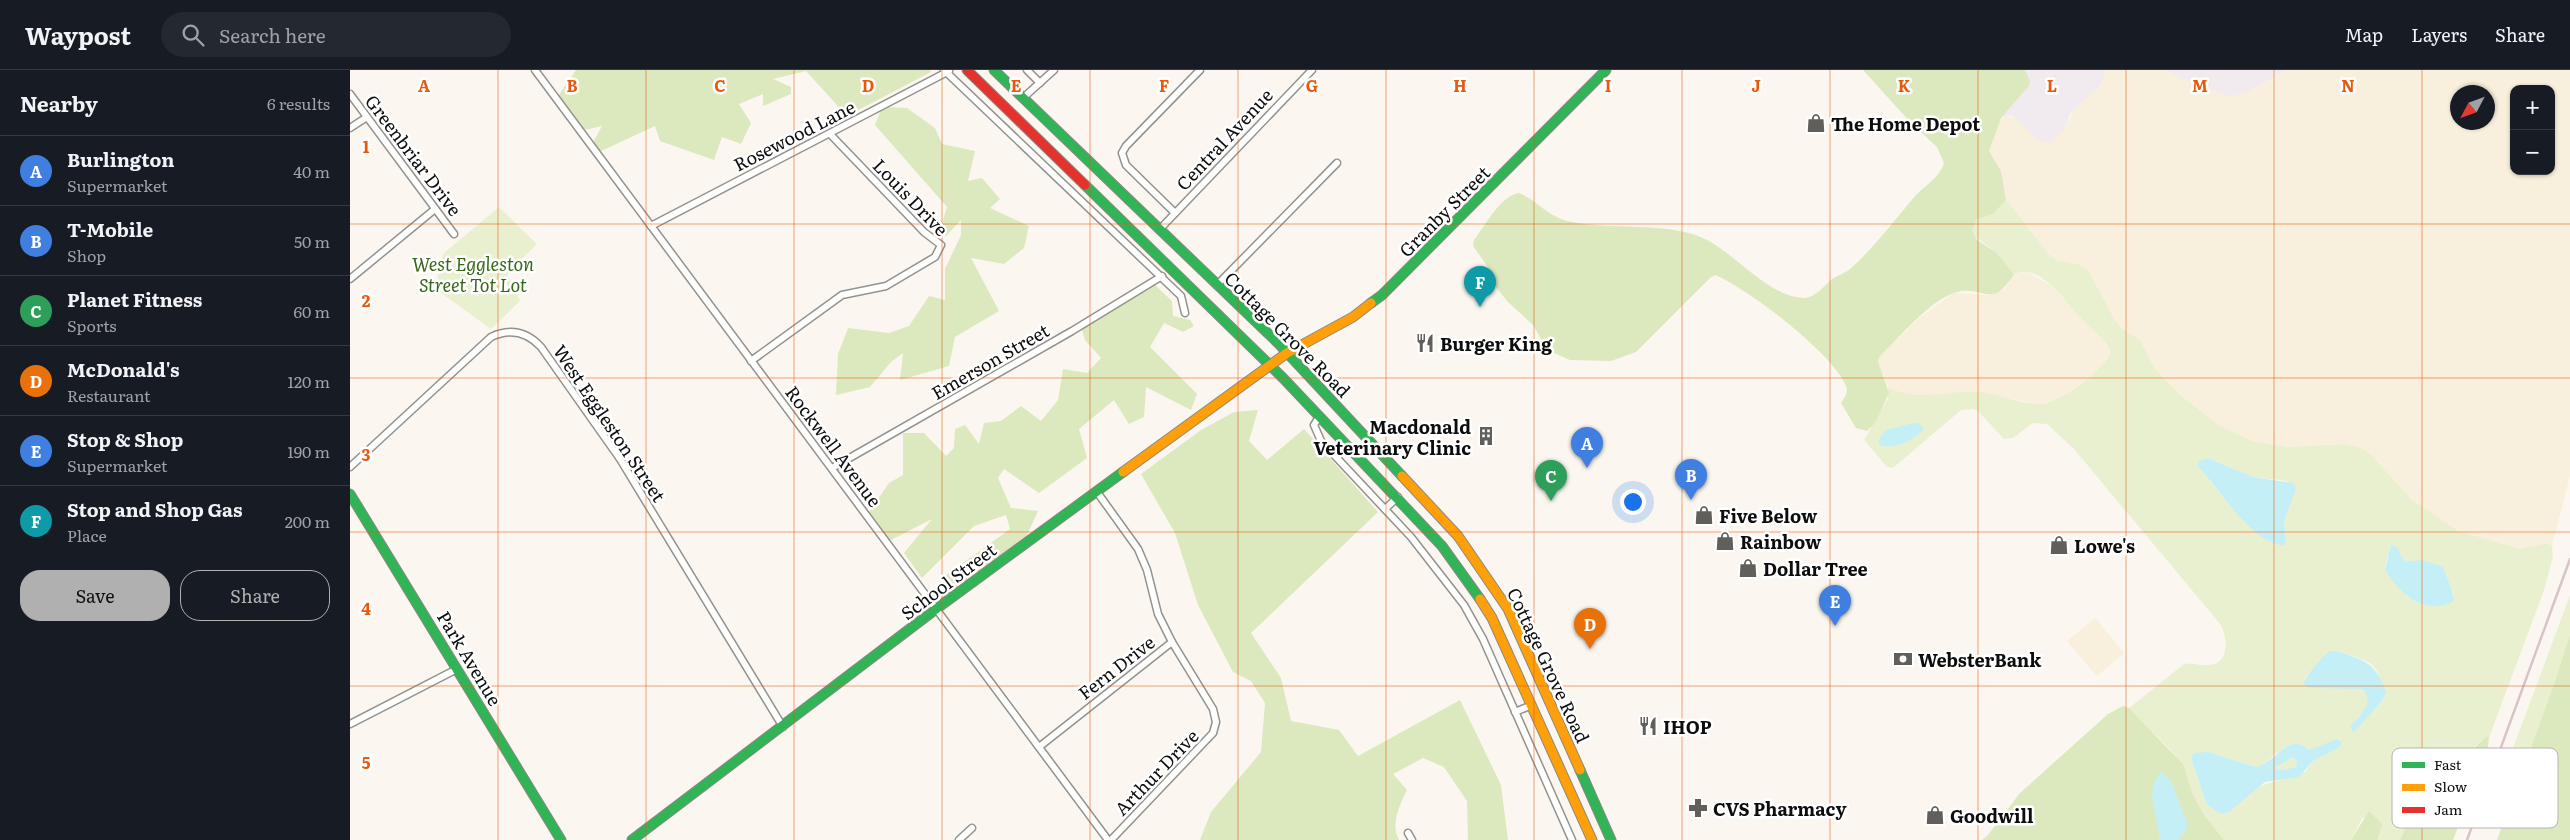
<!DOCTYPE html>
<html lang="en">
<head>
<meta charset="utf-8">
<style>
  body { margin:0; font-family:Literata,serif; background:#242831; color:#f1f3f6 }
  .controls { position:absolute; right:15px; top:15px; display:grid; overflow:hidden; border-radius:10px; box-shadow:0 1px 4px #0004 }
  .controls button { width:45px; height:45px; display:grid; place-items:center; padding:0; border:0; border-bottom:1px solid #363941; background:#171b24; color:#f1f3f6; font:25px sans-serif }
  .compass { position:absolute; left:2100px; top:15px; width:45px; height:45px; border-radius:50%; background:#171b24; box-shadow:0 1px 4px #0004; rotate:229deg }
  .you { position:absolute; left:1282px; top:431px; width:18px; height:18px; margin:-12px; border:4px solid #fff; border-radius:50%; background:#1a73e8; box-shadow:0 0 0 8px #1a73e833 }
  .badge { display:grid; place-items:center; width:32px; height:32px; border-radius:50%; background:#b0b0b1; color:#fff; font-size:16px; font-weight:700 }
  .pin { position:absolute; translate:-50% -41px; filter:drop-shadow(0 1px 2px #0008) }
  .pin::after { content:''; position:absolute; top:26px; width:18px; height:15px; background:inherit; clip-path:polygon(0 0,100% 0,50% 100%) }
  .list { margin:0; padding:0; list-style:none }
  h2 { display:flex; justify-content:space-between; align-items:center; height:65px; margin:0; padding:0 20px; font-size:21px }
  h2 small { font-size:16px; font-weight:400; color:#9ea1a6 }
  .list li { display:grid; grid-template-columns:32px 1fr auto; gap:15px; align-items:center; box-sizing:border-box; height:70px; padding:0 20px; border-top:1px solid #363941 }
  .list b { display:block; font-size:19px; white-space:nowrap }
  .list p { margin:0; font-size:16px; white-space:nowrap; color:#9ea1a6 }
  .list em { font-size:16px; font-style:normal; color:#9ea1a6 }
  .actions { display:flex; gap:10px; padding:15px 20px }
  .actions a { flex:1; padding:11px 0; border:1px solid #b0b0b1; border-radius:20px; text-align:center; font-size:18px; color:#b0b0b1 }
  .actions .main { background:#b0b0b1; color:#111 }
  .icon { flex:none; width:28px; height:28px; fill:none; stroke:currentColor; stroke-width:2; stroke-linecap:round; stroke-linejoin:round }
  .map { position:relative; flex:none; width:2220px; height:770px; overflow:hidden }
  header { display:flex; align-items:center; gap:30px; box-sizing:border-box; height:70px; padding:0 25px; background:#171b24; border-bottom:1px solid #363941 }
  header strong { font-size:24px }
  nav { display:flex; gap:28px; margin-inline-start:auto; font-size:18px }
  .search { width:350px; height:45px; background:#242831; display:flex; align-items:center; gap:12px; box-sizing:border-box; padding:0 18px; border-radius:28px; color:#9ea1a6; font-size:19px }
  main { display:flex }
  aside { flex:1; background:#171b24 }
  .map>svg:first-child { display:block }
</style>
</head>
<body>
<header>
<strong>Waypost</strong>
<div class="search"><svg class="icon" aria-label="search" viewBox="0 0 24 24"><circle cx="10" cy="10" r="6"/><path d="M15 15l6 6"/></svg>Search here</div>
<nav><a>Map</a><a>Layers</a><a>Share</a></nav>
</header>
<main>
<aside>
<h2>Nearby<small>6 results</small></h2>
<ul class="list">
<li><span class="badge" style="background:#3f7fe0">A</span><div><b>Burlington</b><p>Supermarket</p></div><em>40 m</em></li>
<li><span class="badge" style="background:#3f7fe0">B</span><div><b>T-Mobile</b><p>Shop</p></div><em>50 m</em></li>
<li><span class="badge" style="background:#2e9e5b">C</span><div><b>Planet Fitness</b><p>Sports</p></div><em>60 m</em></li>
<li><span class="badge" style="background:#e8710a">D</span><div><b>McDonald's</b><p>Restaurant</p></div><em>120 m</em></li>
<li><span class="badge" style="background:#3f7fe0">E</span><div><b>Stop &amp; Shop</b><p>Supermarket</p></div><em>190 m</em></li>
<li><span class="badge" style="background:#0f9aa8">F</span><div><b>Stop and Shop Gas</b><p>Place</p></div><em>200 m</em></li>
</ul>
<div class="actions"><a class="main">Save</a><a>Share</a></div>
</aside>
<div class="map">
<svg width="2220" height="770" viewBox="0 0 2220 770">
  <rect width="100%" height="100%" fill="#fbf7f0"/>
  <!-- industrial -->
  <g fill="#f1eaee">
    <path d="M1675,0H1756L1751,15L1720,44L1714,60L1707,70L1702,73H1696L1686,70L1662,46L1656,45L1651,48L1679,16L1680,11Z"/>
    <path d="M1815,0H1937L1896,23L1880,27L1828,7Z"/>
  </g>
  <!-- farmland -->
  <g fill="#f8f0dc" fill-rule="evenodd">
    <path d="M1756,0H1815L1828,7L1880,27L1896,23L1937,0H2220V406L2202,476L2197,473L2169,479L2114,463L2075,440L1995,374L1937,377L1903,371L1872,357L1820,316L1805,299L1790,270L1771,258L1764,249L1728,194L1706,190L1683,167L1656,130L1651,101L1639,81L1648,53L1656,45L1666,49L1686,70L1702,73L1714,60L1724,39L1751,15ZM2164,19H2201V101H2164ZM2108,22H2138V52H2108Z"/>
    <path d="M1669,202L1680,203L1700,215L1757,274L1761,284L1747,302L1711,327L1689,335L1627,322L1599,325H1553L1538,317L1528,291L1530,286L1569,248L1604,223L1639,225L1655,219L1664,204Z"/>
    <path d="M1745,548L1774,583L1747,606L1717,571Z"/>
  </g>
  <!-- green -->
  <g fill="#e9f0cf" fill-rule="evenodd">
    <path d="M1656,130L1698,183L1706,190L1728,194L1738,200L1764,249L1771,258L1790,270L1805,299L1828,323L1872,357L1903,371L1937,377L1995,374L2011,378L2020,384L2062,430L2109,461L2169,479L2197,473L2202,476L2203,487L2194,520L2139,668L2131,670L2060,747L2050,770H2028L2030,765L2013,747L2002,768L2004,770H1874L1866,760L1871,770H1644L1835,705C1830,681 1795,658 1779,638L1834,594C1842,592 1849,596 1857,595C1880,595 1878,569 1871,555L1724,379L1697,354L1683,353L1663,368L1654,369L1628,341L1623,339L1611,340L1543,398L1537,397L1514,370L1538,328V317C1568,333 1596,320 1628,322C1648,323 1667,334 1688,334C1708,335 1752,301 1761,283L1757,274C1748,264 1738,256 1729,246C1714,231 1690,192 1664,204L1647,183L1623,165L1622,160L1627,149L1643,144ZM1861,389L1903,407L1937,411L1941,431L1934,452L1936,471L1908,463L1883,439L1860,411ZM2041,474L2048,478L2051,486L2056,492L2065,493L2096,505L2097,513L2104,525L2075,535L2057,526L2035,497ZM1986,581C2020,591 2034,592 2031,632L2024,640L2005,650C2016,640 2023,631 2013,618L1955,616V608L1971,591ZM1951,674L1959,680L1972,676L1990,677L1962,692L1955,702L1856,733L1841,687L1858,682L1906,697L1912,696L1925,684Z"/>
    <path d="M149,137L187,174L157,204L170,231L141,259L87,220L89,194L94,183Z"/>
    <path d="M2220,525V770L2154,759L2136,751Z"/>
    <path d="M1943,687L1947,691L1946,697L1934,700H1927L1926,697L1938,688Z"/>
  </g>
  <!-- forest -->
  <g fill="#dce8bd">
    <path d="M226,0H580L581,2L497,46L456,1L423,9L441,17V24L413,36V24L389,34L401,53L391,74L372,67L364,90L310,71L305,56L247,83L241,76L252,56L230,61L206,29Z"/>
    <path d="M1513,0H1675L1680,11L1679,16L1651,48L1639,81L1651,101L1656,130L1643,144L1627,149L1622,160L1627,170L1647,183L1664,204C1641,242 1632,213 1604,223C1578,232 1550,267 1530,286L1528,291L1539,323L1525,353L1517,361L1506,358L1491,333C1494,328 1499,323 1496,316C1485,285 1396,217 1365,205L1360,208L1286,282L1261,291L1220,290L1204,283L1195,276L1183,255L1157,231L1142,212L1140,200L1123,176L1124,170C1136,155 1150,126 1169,123C1187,130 1198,147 1218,151C1260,161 1314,151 1353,168C1386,183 1416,226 1454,228C1465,228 1474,216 1482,209C1488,205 1496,203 1501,198C1526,176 1545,149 1567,124C1577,114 1590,107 1594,93L1587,77L1561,53Z"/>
    <path d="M532,37L557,38L585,58L592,74L625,81L618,111L632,108L650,129L640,138L679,156L674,178L654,194L621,188L649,241L605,267L599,296L550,310L553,283L541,292L520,317L486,325L488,284L498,258L539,263L559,256L579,226L595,230V199L611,165V150L596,166L589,163L597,137L525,55Z"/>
    <path d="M802,212L822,231L823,246L840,250L844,256L833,262L814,253L800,277L847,324L841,340L796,317L794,347L779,354L764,330L729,359L737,388L689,423L654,399L648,408L661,438L688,441L672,476L590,531L595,506L660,459L656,445L624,456L572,508L554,483L582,449L537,472L517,445L539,413L553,405V363H574L596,386L604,378L605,359L615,355L629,374L634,353L651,351L671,336L691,351L708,330L713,299L737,303L751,288L735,270L731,256Z"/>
    <path d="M908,340L899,371L917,390L954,359L1028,442L901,563L931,608L941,651L989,660L1008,686L1110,630L1151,715L1158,770H1118L1117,731L1094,697L1073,688L1043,704L1057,720C1050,734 1040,755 1049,770H850L861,742L911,682L915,633L901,611L883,602L848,535L825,463L791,404L851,360L884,342Z"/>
    <path d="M2220,565V770H2147L2204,615Z"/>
    <path d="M1773,636L1779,638L1833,694L1843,725L1854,745L1874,770H1828L1837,758V753L1821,711L1804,738L1810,759L1809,770H1632L1638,765L1670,723L1758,644Z"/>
    <path d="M2137,667L2139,668L2137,682L2103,770H2050L2060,747L2132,670Z"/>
    <path d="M2019,741L2032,754L2028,770H2001Z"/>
  </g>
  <!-- water -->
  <g fill="#c5eff6" fill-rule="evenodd">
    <path d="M1563,353H1569L1574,359C1565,369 1542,382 1529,374V369L1536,360Z"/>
    <path d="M1858,388L1903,407L1943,413L1946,418L1934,452L1936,471L1934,476C1899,471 1870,419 1847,395L1850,391Z"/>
    <path d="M2041,474L2048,478L2051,486L2056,492L2073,490L2093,497C2096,505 2104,524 2104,531C2076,547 2050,524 2035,500Z"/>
    <path d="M1980,581H1986C2014,590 2026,592 2036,622L2031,632L2005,661L2003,662L2000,657C2010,644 2025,634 2013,619L1959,618L1953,614C1956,606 1974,584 1980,581Z"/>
    <path d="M1987,669L1992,672L1990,677L1962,692L1949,707L1915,712L1880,741L1872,744L1867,742L1856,733L1841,687L1844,683L1858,682L1906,697C1919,695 1936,671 1949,674C1953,674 1956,678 1959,680ZM1943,687L1947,691L1946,697L1933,700H1927L1926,697Z"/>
    <path d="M1811,702L1821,711L1837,753V758L1828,770H1809C1810,748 1792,721 1811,702Z"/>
  </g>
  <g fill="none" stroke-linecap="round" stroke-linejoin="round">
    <!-- street casing -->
    <g stroke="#94928f" stroke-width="9">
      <g id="street">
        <path d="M185,0L758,770"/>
        <path d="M594,0L831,226L835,243"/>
        <path d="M677,0L690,13"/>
        <path d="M0,24L104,164"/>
        <path d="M673,28L704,0"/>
        <path d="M0,58L17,47"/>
        <path d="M825,143L776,95L772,83L776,76L850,0"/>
        <path d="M301,156L599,1"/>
        <path d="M809,160L962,0"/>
        <path d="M0,209L85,139"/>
        <path d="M867,215L987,93"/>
        <path d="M401,291L492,225L536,216L585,187L591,175L574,162L480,64"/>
        <path d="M969,347L964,355L971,371L1061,467L1114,535L1133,569L1222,770"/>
        <path d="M0,397L141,267C160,258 177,262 191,277L270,389L433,657"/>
        <path d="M482,398L722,261L812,206"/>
        <path d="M747,422L788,479L797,500L808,544L822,572L863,639L866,652L863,663L761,770"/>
        <path d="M1035,439L1048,427"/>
        <path d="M1165,642L1182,635"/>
        <path d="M0,654L107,599"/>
        <path d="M689,677L822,572"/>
        <path d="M1058,763L1062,770"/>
        <path d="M609,770L622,758"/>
      </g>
    </g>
    <!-- fast casing -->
    <g stroke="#8b8986" stroke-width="11">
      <g id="fast">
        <path d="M644,0L928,273L1052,406"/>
        <path d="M735,115L933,308L1092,476L1130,529"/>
        <path d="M1021,233L1032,225L1256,0"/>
        <path d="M0,424L211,770"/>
        <path d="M1230,700L1261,770"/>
        <path d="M282,770L586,539L773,402"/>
      </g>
    </g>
    <!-- slow casing -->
    <g stroke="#8b8986" stroke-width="11">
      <g id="slow">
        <path d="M773,402L937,283L1003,247L1021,233"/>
        <path d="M1052,406L1108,466L1158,539L1230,700"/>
        <path d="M1130,529L1142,548L1242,770"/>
      </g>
    </g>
    <!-- jam casing -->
    <g stroke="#8b8986" stroke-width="11">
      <path id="jam" d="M617,0L735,115"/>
    </g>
    <!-- street -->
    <use href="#street" stroke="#fefefd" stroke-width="6"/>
    <!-- fast -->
    <use href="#fast" stroke="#30b455" stroke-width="9"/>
    <!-- slow -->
    <use href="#slow" stroke="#ff9f0a" stroke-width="9"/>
    <!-- jam -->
    <use href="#jam" stroke="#e5322d" stroke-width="9"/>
    <!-- rail -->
    <path stroke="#d8c3c7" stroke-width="2.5" d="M2117,770L2220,489"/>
  </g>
  <!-- grid -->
  <path fill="none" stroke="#e8590c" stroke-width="1" stroke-opacity="0.55" d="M148,0V770M296,0V770M444,0V770M592,0V770M740,0V770M888,0V770M1036,0V770M1184,0V770M1332,0V770M1480,0V770M1628,0V770M1776,0V770M1924,0V770M2072,0V770M0,154H2220M0,308H2220M0,462H2220M0,616H2220"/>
  <!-- icons -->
  <defs>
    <g id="shop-bare" transform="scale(1.5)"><path d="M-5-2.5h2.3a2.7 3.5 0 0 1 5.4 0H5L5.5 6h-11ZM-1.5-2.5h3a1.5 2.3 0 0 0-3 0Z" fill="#605f5c" stroke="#fff" stroke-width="2.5" paint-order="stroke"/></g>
    <g id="restaurant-bare" transform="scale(1.5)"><path d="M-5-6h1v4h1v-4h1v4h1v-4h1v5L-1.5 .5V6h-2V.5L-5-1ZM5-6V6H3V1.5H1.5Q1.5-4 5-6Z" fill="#605f5c" stroke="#fff" stroke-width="2.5" paint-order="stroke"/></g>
    <g id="building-bare" transform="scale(1.5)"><path d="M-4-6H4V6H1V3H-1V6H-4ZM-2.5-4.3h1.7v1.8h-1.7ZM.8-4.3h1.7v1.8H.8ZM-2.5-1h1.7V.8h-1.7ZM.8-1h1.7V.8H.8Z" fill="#605f5c" stroke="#fff" stroke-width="2.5" paint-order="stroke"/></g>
    <g id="bank-bare" transform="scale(1.5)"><path d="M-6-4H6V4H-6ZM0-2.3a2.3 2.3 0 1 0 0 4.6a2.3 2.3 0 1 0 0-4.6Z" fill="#605f5c" stroke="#fff" stroke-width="2.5" paint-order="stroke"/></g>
    <g id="pharmacy-bare" transform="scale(1.5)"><path d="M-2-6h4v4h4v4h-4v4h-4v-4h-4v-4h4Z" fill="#605f5c" stroke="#fff" stroke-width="2.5" paint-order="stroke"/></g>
  </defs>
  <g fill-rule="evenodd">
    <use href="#shop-bare" x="1466" y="53"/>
    <use href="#restaurant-bare" x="1075" y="273"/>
    <use href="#building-bare" x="1136" y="366"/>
    <use href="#shop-bare" x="1354" y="445"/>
    <use href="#shop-bare" x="1375" y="471"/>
    <use href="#shop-bare" x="1709" y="475"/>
    <use href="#shop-bare" x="1398" y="498"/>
    <use href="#bank-bare" x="1553" y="589"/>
    <use href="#restaurant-bare" x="1298" y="656"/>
    <use href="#pharmacy-bare" x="1348" y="738"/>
    <use href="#shop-bare" x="1585" y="745"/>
  </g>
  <g text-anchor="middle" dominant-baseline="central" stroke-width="5" stroke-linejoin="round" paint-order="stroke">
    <!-- poi labels -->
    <g font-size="18" font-weight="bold" fill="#0d0d0d" stroke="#fff" text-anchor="start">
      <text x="1481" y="53">The Home Depot</text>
      <text x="1090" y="273">Burger King</text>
      <text x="1121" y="356" text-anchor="end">Macdonald<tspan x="1121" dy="21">Veterinary Clinic</tspan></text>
      <text x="1369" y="445">Five Below</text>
      <text x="1390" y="471">Rainbow</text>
      <text x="1724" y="475">Lowe's</text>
      <text x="1413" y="498">Dollar Tree</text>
      <text x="1568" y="589">WebsterBank</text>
      <text x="1313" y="656">IHOP</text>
      <text x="1363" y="738">CVS Pharmacy</text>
      <text x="1600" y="745">Goodwill</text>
    </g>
    <!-- street labels -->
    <g font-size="18" fill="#0d0d0d" stroke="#fff">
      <text transform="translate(444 65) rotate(-27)">Rosewood Lane</text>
      <text transform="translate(874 69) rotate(-47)">Central Avenue</text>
      <text transform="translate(64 85) rotate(53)">Greenbriar Drive</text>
      <text transform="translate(561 127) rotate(46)">Louis Drive</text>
      <text transform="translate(1094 141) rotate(-45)">Granby Street</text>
      <text transform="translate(938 264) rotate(45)">Cottage Grove Road</text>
      <text transform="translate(640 291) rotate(-30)">Emerson Street</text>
      <text transform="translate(260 353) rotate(56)">West Eggleston Street</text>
      <text transform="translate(484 376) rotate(53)">Rockwell Avenue</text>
      <text transform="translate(598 511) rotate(-37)">School Street</text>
      <text transform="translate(120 588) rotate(59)">Park Avenue</text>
      <text transform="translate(1199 595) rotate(65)">Cottage Grove Road</text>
      <text transform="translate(766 597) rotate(-38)">Fern Drive</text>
      <text transform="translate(806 702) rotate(-46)">Arthur Drive</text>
    </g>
    <!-- park labels -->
    <g font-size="18" font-style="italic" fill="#38671a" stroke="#fff">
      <text x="123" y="193">West Eggleston<tspan x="123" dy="21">Street Tot Lot</tspan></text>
    </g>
  </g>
  <!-- legend -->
  <rect x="2042" y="678" width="166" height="80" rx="8" fill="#fff" stroke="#b6b6b6" stroke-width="1"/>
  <rect x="2052" y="692" width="23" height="6" fill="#30b455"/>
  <rect x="2052" y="714" width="23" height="7" fill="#ff9f0a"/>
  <rect x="2052" y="737" width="23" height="6" fill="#e5322d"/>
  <g font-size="14" fill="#0d0d0d">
    <text x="2084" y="700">Fast</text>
    <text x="2084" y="722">Slow</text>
    <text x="2084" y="745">Jam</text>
  </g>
  <g font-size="16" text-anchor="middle" font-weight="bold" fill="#e8590c" stroke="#fff" stroke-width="5" stroke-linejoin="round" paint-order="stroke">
    <text x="74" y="22">A</text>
    <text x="222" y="22">B</text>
    <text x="370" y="22">C</text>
    <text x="518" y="22">D</text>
    <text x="666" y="22">E</text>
    <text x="814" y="22">F</text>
    <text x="962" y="22">G</text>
    <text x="1110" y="22">H</text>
    <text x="1258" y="22">I</text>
    <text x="1406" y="22">J</text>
    <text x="1554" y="22">K</text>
    <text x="1702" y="22">L</text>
    <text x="1850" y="22">M</text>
    <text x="1998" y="22">N</text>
    <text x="16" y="83">1</text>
    <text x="16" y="237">2</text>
    <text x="16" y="391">3</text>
    <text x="16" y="545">4</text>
    <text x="16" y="699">5</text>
  </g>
</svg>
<div class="controls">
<button>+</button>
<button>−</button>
</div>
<svg class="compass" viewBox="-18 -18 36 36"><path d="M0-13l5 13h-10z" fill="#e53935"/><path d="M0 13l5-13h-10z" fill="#9ea1a6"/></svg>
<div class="you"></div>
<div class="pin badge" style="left:1237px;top:398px;background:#3f7fe0">A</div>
<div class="pin badge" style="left:1341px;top:430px;background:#3f7fe0">B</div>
<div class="pin badge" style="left:1201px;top:431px;background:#2e9e5b">C</div>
<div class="pin badge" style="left:1240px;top:579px;background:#e8710a">D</div>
<div class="pin badge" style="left:1485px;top:556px;background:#3f7fe0">E</div>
<div class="pin badge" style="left:1130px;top:237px;background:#0f9aa8">F</div>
</div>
</main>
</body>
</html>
